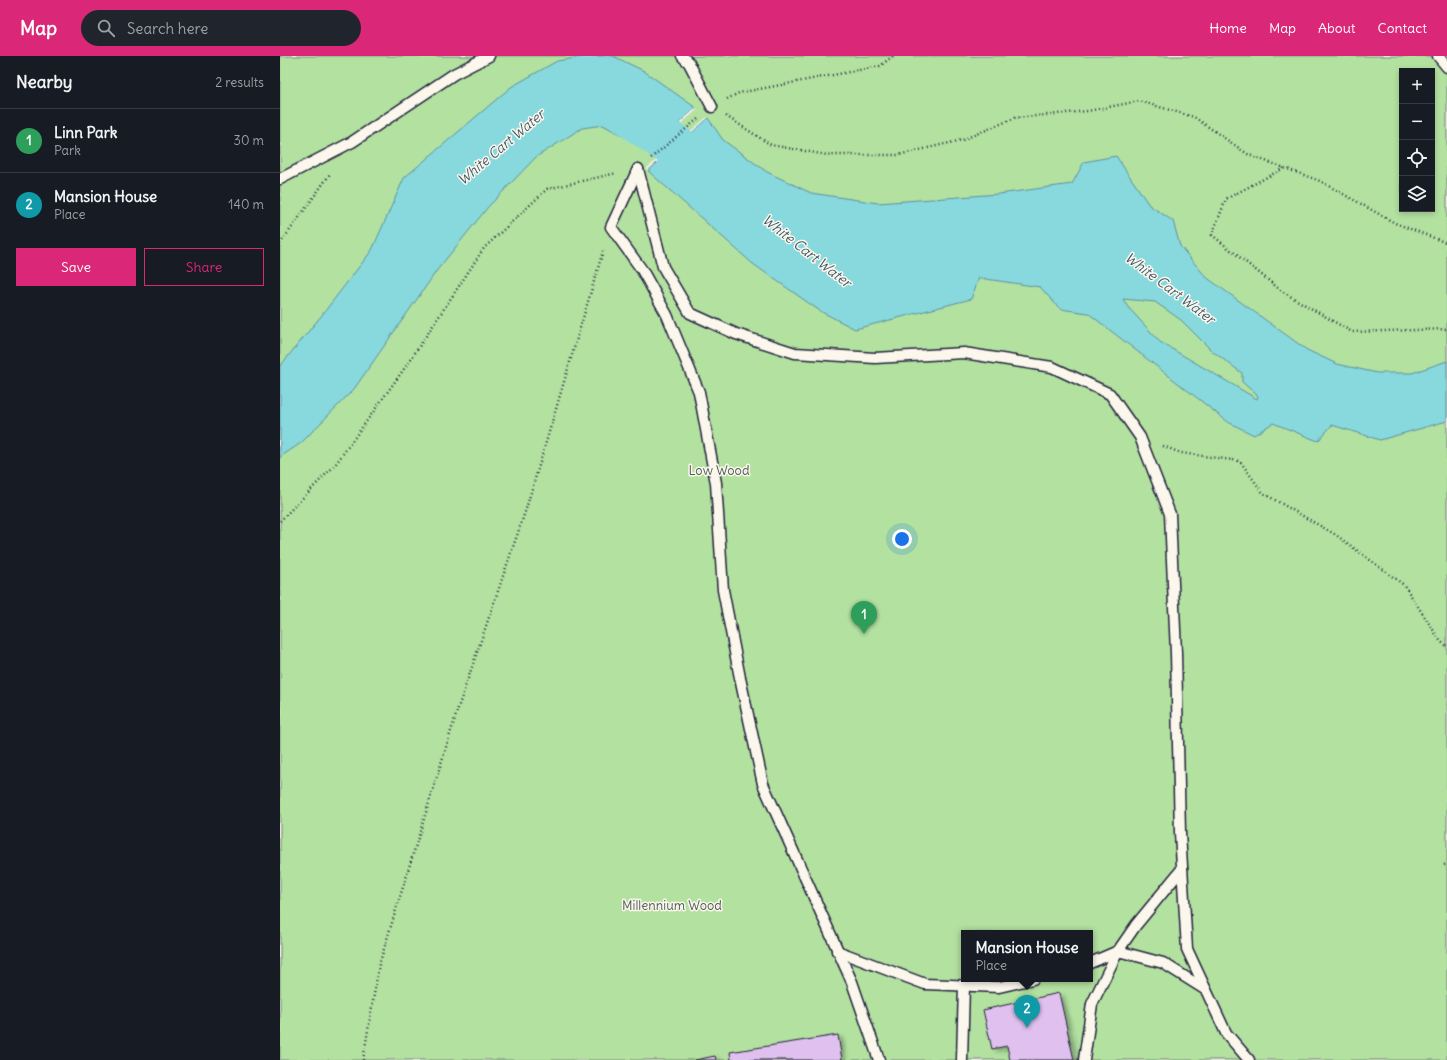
<!DOCTYPE html>
<html lang="en">
<head>
<meta charset="utf-8">
<style>
  body { margin:0; font-family:Delius,sans-serif; background:#20242c; color:#f1f3f6 }
  .controls { position:absolute; right:12px; top:12px; display:grid; overflow:hidden; border-radius:0px; box-shadow:0 2px 6px #0003 }
  .controls button { width:36px; height:36px; display:grid; place-items:center; padding:0; border:0; border-bottom:1px solid #363941; background:#171b24; color:#f1f3f6; font:20px sans-serif }
  .you { position:absolute; left:622px; top:483px; width:14px; height:14px; margin:-10px; border:3px solid #fff; border-radius:50%; background:#1a73e8; box-shadow:0 0 0 6px #1a73e833 }
  .badge { display:grid; place-items:center; width:26px; height:26px; border-radius:50%; background:#db2777; color:#fff; font-size:13px; font-weight:700 }
  .pin { position:absolute; translate:-50% -33px; filter:drop-shadow(0 1px 2px #0008) }
  .pin::after { content:''; position:absolute; top:21px; width:14px; height:12px; background:inherit; clip-path:polygon(0 0,100% 0,50% 100%) }
  .popup { position:absolute; left:681px; top:874px; width:132px; height:52px; box-sizing:border-box; display:grid; place-content:center; border-radius:0px; background:#171b24; filter:drop-shadow(0 1px 3px #0005); font-size:13px; white-space:nowrap; color:#9ea1a6 }
  .popup b { font-size:15px; color:#f1f3f6 }
  .popup::after { content:''; position:absolute; left:50%; top:100%; margin-left:-8px; border:8px solid transparent; border-top-color:#171b24 }
  .list { margin:0; padding:0; list-style:none }
  h2 { display:flex; justify-content:space-between; align-items:center; height:52px; margin:0; padding:0 16px; font-size:17px }
  h2 small { font-size:13px; font-weight:400; color:#9ea1a6 }
  .list li { display:grid; grid-template-columns:26px 1fr auto; gap:12px; align-items:center; box-sizing:border-box; height:64px; padding:0 16px; border-top:1px solid #363941 }
  .list b { display:block; font-size:15px; white-space:nowrap }
  .list p { margin:0; font-size:13px; white-space:nowrap; color:#9ea1a6 }
  .list em { font-size:13px; font-style:normal; color:#9ea1a6 }
  .actions { display:flex; gap:8px; padding:12px 16px }
  .actions a { flex:1; padding:9px 0; border:1px solid #db2777; border-radius:0px; text-align:center; font-size:14px; color:#db2777 }
  .actions .main { background:#db2777; color:#fff }
  .icon { flex:none; width:22px; height:22px; fill:none; stroke:currentColor; stroke-width:2; stroke-linecap:round; stroke-linejoin:round }
  .map { position:relative; flex:none; width:1167px; height:1004px; overflow:hidden }
  header { display:flex; align-items:center; gap:24px; box-sizing:border-box; height:56px; padding:0 20px; background:#db2777; color:#fff }
  header strong { font-size:19px }
  nav { display:flex; gap:22px; margin-inline-start:auto; font-size:14px }
  .search { width:280px; height:36px; background:#20242c; display:flex; align-items:center; gap:10px; box-sizing:border-box; padding:0 14px; border-radius:22px; color:#9ea1a6; font-size:15px }
  main { display:flex }
  aside { flex:1; background:#171b24 }
  .map>svg:first-child { display:block }
</style>
</head>
<body>
<header>
<strong>Map</strong>
<div class="search"><svg class="icon" aria-label="search" viewBox="0 0 24 24"><circle cx="10" cy="10" r="6"/><path d="M15 15l6 6"/></svg>Search here</div>
<nav><a>Home</a><a>Map</a><a>About</a><a>Contact</a></nav>
</header>
<main>
<aside>
<h2>Nearby<small>2 results</small></h2>
<ul class="list">
<li><span class="badge" style="background:#2e9e5b">1</span><div><b>Linn Park</b><p>Park</p></div><em>30 m</em></li>
<li><span class="badge" style="background:#0f9aa8">2</span><div><b>Mansion House</b><p>Place</p></div><em>140 m</em></li>
</ul>
<div class="actions"><a class="main">Save</a><a>Share</a></div>
</aside>
<div class="map">
<svg width="1167" height="1004" viewBox="0 0 1167 1004">
  <defs>
    <filter id="shadow"><feDropShadow dx="4.5" dy="2.5" stdDeviation="2" flood-color="#0004"/></filter>
  </defs>
  <rect width="100%" height="100%" fill="#f5ecec"/>
  <filter id="ink" filterUnits="userSpaceOnUse"><feTurbulence type="fractalNoise" baseFrequency=".025" numOctaves="2"/><feDisplacementMap in="SourceGraphic" scale="8" xChannelSelector="R" yChannelSelector="G"/><feConvolveMatrix kernelMatrix="1 2 1 2 8 2 1 2 1" color-interpolation-filters="sRGB"/></filter>
  <g filter="url(#ink)">
    <!-- green -->
    <path fill="#b2e1a0" stroke="#6a826e" fill-rule="evenodd" d="M0,0H1167V1004H0ZM1122,15H1152V153H1122ZM684,877H810V923H684Z"/>
    <!-- water -->
    <g fill="#87d9de" stroke="#5f909d" fill-rule="evenodd">
      <path d="M307,0H333L364,15L416,52L368,94L323,69L302,72L256,101L208,151L158,213L74,333L21,387L0,401V310L42,259L92,194L124,122L231,31L277,5Z"/>
      <path d="M428,62L443,84L487,116L531,137L598,147L719,138L792,128L804,106L836,100L869,149L893,165L900,190L926,221L1027,294L1057,308L1097,317H1132L1167,305V365L1100,384L1052,369L1038,385L993,367L974,379L948,366L808,257L780,253L760,231L699,222L691,243L575,273L540,255L473,208L368,115ZM843,243L875,246L901,264L932,295L962,317V326L978,340L977,343L880,286L847,250Z"/>
    </g>
    <!-- pier -->
    <g fill="#f5ecec">
      <path d="M416,52L418,53L370,96H367Z"/>
      <path d="M427,61L428,62L368,114L366,113Z"/>
    </g>
    <g fill="none" stroke-linecap="round" stroke-linejoin="round">
      <!-- river -->
      <path stroke="#87d9de" stroke-width="44" d="M333,47L421,109L444,128"/>
    </g>
    <!-- building -->
    <g fill="#dfc0ee" stroke="#22223b" filter="url(#shadow)">
      <path d="M779,937L794,1004H730L727,990L712,993L703,954Z"/>
      <path d="M558,979L562,1004H451L450,996Z"/>
      <path d="M435,1000L436,1004H415Z"/>
    </g>
    <g fill="none" stroke-linecap="round" stroke-linejoin="round">
      <!-- service casing -->
      <g stroke="#22223b" stroke-width="13">
        <g id="service">
          <path d="M402,0L409,7L432,51"/>
          <path d="M1158,0L1167,11"/>
          <path d="M358,113L383,211L410,257L456,278L515,297L595,302L684,297L772,311L830,338L860,381L890,458L896,597L900,777L907,893L946,977L969,1004"/>
          <path d="M358,113L331,171L362,214L387,259L419,336L436,427L443,534L460,622L483,728L572,926L599,1004"/>
          <path d="M0,123L72,86L174,18L209,0"/>
          <path d="M557,895L645,928L719,931L753,923"/>
          <path d="M810,907L838,895L856,869L902,813"/>
          <path d="M682,1004L684,930"/>
          <path d="M804,1004L812,948L838,895L883,907L926,934"/>
        </g>
      </g>
      <!-- path -->
      <g stroke="#22223b" stroke-width="2.5" stroke-dasharray="1 3" stroke-linecap="butt">
        <path d="M447,43L459,37L600,10L613,0"/>
        <path d="M446,60L491,89L547,99H618L682,84L735,62L808,55L859,45L914,61L969,99L1040,125L1115,167L1167,187"/>
        <path d="M371,102L420,61"/>
        <path d="M1004,112L946,143L932,179L1003,236L1072,276L1167,273"/>
        <path d="M0,188L50,118"/>
        <path d="M883,390L901,397L960,405L983,437L1056,479L1124,529L1161,586L1167,590"/>
        <path d="M0,465L55,409L127,309L204,192L267,133L337,117"/>
        <path d="M1164,809L1167,808"/>
        <path d="M83,1004L99,909L179,649L246,453L324,192"/>
      </g>
      <!-- service -->
      <use href="#service" stroke="#fbf7ec" stroke-width="10"/>
    </g>
  </g>
  <g text-anchor="middle" dominant-baseline="central" stroke-width="3" stroke-linejoin="round" paint-order="stroke">
    <!-- park labels -->
    <g font-size="13" fill="#4d5b59" stroke="#fbf7ec">
      <text x="439" y="414">Low Wood</text>
      <text x="392" y="849">Millennium Wood</text>
    </g>
    <!-- water labels -->
    <g font-size="14" font-style="italic" fill="#40596c" stroke="#fbf7ec">
      <text transform="translate(221 91) rotate(-40)">White Cart Water</text>
      <text transform="translate(527 195) rotate(38)">White Cart Water</text>
      <text transform="translate(890 232) rotate(37)">White Cart Water</text>
    </g>
  </g>
</svg>
<div class="controls">
<button>+</button>
<button>−</button>
<button><svg class="icon" aria-label="locate" viewBox="0 0 24 24"><circle cx="12" cy="12" r="6"/><path d="M12 2v4M12 18v4M2 12h4M18 12h4"/></svg></button>
<button><svg class="icon" aria-label="layers" viewBox="0 0 24 24"><path d="M12 4l9 5-9 5-9-5zM3 14l9 5 9-5"/></svg></button>
</div>
<div class="you"></div>
<div class="pin badge" style="left:584px;top:578px;background:#2e9e5b">1</div>
<div class="pin badge" style="left:747px;top:972px;background:#0f9aa8">2</div>
<div class="popup"><b>Mansion House</b>Place</div>
</div>
</main>
</body>
</html>
